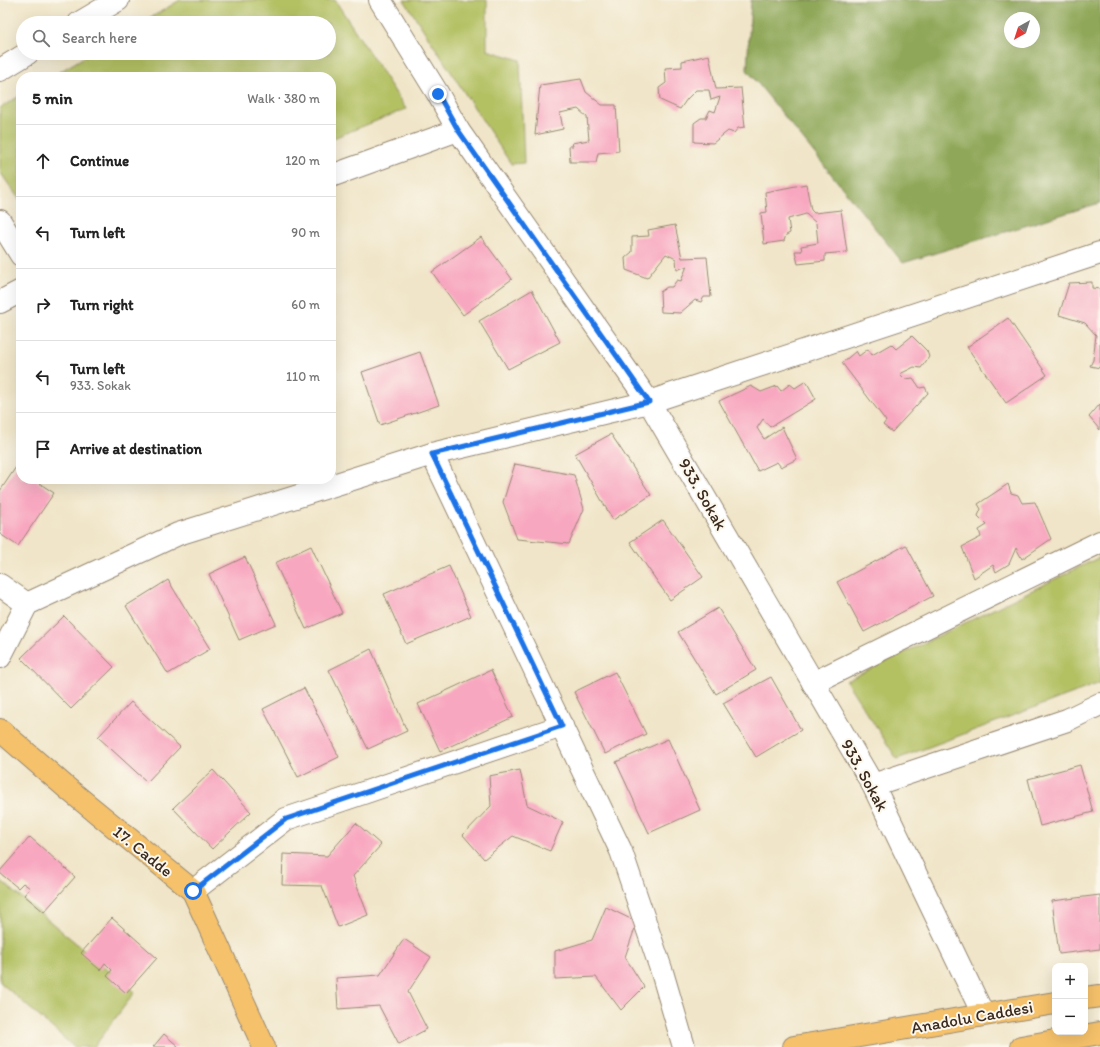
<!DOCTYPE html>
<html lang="en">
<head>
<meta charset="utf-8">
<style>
  body { margin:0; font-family:Itim,sans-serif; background:#f6f6f6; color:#222 }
  .controls { position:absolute; right:12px; bottom:12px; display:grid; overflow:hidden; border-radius:8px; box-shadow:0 4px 16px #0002 }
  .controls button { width:36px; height:36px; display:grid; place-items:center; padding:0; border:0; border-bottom:1px solid #e0e0e0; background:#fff; color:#222; font:20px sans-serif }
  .compass { position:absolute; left:1004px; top:12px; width:36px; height:36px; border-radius:50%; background:#fff; box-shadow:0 4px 16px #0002; rotate:219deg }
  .stop { position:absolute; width:12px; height:12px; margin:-9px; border:3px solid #1a73e8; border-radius:50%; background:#fff }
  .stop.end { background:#1a73e8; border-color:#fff; box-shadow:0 1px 4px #0008 }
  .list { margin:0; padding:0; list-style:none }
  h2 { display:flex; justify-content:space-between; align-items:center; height:52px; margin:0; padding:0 16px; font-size:17px }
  h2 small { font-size:13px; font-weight:400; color:#767676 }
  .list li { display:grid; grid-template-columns:26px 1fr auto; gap:12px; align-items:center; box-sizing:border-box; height:72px; padding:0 16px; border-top:1px solid #e0e0e0 }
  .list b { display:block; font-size:15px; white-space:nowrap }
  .list p { margin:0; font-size:13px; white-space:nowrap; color:#767676 }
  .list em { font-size:13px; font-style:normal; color:#767676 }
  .icon { flex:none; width:22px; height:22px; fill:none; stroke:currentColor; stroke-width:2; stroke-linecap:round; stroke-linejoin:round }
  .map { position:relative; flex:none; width:1100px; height:1047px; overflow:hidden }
  .search { position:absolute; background:#fff; box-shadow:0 4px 16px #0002; left:16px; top:16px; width:320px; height:44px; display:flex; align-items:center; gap:10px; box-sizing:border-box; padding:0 14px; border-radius:22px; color:#767676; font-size:15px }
  .panel { position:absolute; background:#fff; box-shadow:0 4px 16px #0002; left:16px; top:72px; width:320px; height:412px; border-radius:16px }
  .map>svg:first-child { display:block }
</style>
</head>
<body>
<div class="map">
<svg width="1100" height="1047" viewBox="0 0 1100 1047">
  <rect width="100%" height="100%" fill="#fbf7ec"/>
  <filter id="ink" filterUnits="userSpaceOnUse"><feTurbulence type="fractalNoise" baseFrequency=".025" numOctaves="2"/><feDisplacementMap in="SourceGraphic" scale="8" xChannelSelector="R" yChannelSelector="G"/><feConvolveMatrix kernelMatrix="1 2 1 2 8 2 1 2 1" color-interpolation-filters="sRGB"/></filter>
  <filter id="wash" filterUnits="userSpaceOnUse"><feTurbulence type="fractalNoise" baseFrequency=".012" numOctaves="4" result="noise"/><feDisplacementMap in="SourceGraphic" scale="16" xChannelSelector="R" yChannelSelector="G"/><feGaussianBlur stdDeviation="0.9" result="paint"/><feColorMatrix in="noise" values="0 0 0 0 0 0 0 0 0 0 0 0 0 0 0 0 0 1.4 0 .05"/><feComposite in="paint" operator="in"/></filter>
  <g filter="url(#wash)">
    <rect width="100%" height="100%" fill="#f0e5c8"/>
    <!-- green -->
    <g fill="#b4c163" stroke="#787640">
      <path d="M180,0H335L406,109L331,139V77H51L91,53H329V23H142Z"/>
      <path d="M404,0H487V50L520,60L524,163L511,164Z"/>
      <path d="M21,95V202L0,172V108Z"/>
      <path d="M1100,557V683L897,759L846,681Z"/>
      <path d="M0,880L135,992L94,1047H74L0,982Z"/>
    </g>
    <!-- forest -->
    <path fill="#8fa759" stroke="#65683c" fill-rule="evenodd" d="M751,0H1100V203L903,263L747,70ZM1010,18H1034V42H1010Z"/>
    <g id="blocks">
      <!-- building -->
      <g fill="#f8a7c0">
        <path d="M709,55L716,89L741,88L745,127L738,128L734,133L728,131L713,143L694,142V123L701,118H706L710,110L715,112L720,97L711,100L709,90H696L687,99L680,109L660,100L659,88L666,83L665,68L682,67V61Z"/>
        <path d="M581,79L586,92L602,105H616L619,151L598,153L596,162H570L569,146H573L572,143L589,140L587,117L578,109L560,113L563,129L535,135L540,85Z"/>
        <path d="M806,184L811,210L814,213L841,210L847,252L825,254V261L798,264L795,251H802L801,246L818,243L816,223L806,214L788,219L790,233L786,235L784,241L764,244L761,213L767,212L765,192Z"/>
        <path d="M675,225L682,258L707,257L711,297H704L701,302L695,300L680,313L661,312L660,292L667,287H672L677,280L681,281L687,266L677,270L676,259L666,254L647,278L626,270L625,258L632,252V237L649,236L648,230Z"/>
        <path d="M481,237L512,279L463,315L432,272Z"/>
        <path d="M1092,282V288L1100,289V368L1090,366L1093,360L1096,335L1085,323L1059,315L1069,283Z"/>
        <path d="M532,290L560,342L508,369L479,321Z"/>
        <path d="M1008,318L1047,375L1006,403L967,347Z"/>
        <path d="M912,336L927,351L929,357L921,368L914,367L900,374L905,379L913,378L920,388L925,387L928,393L892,432L883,425L886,421L842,363L856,351L859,356L868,349L872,355L891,344L896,349Z"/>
        <path d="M420,352L439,405L380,425L362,372Z"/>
        <path d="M806,381L816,399L770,427L763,419L757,428L764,439L782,427L797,459L781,467L777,462L758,471L719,401L751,386L761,392L777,386L781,391L790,384L795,388Z"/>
        <path d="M1100,404V430L1089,417Z"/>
        <path d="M611,434L651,495L613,520L575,454Z"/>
        <path d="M515,464L574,475L584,509L569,544L517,539L503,502Z"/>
        <path d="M16,467L21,471V479H33L54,493L18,546L0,534V491Z"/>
        <path d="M1008,484L1011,493L1018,495L1022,503L1035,502L1051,539L1022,559L1016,548L1009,564L996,572L993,565L974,578L962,547L981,537L979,530L987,525L978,516L981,509L978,504Z"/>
        <path d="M663,520L703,577L670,600L630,542Z"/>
        <path d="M906,545L933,596L864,632L837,582Z"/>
        <path d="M311,546L342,613L306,629L275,563Z"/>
        <path d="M245,557L276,624L239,640L209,574Z"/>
        <path d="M449,566L471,616L406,644L384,594Z"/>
        <path d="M168,580L210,649L168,674L126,606Z"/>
        <path d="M718,608L756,670L716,694L678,632Z"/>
        <path d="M64,616L114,667L71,709L21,658Z"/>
        <path d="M371,649L407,731L368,749L329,670Z"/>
        <path d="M491,670L513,717L440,751L418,704Z"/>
        <path d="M615,672L646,734L605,754L574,692Z"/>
        <path d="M771,677L801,730L756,757L723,703Z"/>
        <path d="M304,688L339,757L298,777L263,709Z"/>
        <path d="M131,702L180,747L147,782L98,737Z"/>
        <path d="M668,739L700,810L649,833L616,762Z"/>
        <path d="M1080,765L1093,812L1040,826L1028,779Z"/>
        <path d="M213,770L251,812L212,849L173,808Z"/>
        <path d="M520,770L527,805L563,822L550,851L513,836L484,859L463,835L491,806L489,776Z"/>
        <path d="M356,823L381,845L353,876L368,915L338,927L322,886L282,885L283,854L327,856Z"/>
        <path d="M30,837L75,877L44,912L24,895L30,888L23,883L18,888L0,873V871Z"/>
        <path d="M1100,895V949L1059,954L1052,901Z"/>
        <path d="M606,907L637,922L625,957L644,987L621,1010L596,977L555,979V951L592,940Z"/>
        <path d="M112,918L157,958L126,993L107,976L112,970L105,963L100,970L81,953Z"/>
        <path d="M404,939L431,957L408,992L427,1029L399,1044L379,1006L338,1009L336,978L380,975Z"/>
        <path d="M164,1034L179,1047H153Z"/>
      </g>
    </g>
  </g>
  <g filter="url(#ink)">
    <use href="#blocks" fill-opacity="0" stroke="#968873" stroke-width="1"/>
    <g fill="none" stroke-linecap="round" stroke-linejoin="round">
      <!-- minor casing -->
      <g stroke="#968873" stroke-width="24">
        <g id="minor">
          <path d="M380,0L438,94L458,130L649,402L873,785L983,1014"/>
          <path d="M79,23L118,0"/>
          <path d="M0,70L28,53"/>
          <path d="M331,176L458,130"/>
          <path d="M0,221L21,255"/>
          <path d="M0,302L21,291"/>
          <path d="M432,454L621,851L662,972L684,1047"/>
          <path d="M0,585L27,604"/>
          <path d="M0,657L27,604L178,534L432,454L649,402L1100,253"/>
          <path d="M813,683L1100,542"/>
          <path d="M873,785L1067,720L1100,704"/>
          <path d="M193,891L286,819L562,726"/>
        </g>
      </g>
      <!-- major casing -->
      <g stroke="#968873" stroke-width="24">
        <g id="major">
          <path d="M0,730L68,789L193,891L264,1047"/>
          <path d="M1085,998L1100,996"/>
          <path d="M794,1047L1055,1003"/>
          <path d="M1021,1047L1100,1033"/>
        </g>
      </g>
      <!-- minor -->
      <use href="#minor" stroke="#fff" stroke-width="22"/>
      <!-- major -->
      <use href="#major" stroke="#f5c16b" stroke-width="22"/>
    </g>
  </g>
  <g fill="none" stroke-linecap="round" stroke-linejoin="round" filter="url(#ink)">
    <!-- route -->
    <path stroke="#1a73e8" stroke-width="5" d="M193,891L286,819L562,726L432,454L649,402L458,130L438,94"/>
  </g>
  <g text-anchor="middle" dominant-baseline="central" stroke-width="4" stroke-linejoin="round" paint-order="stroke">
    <!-- street labels -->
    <g font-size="17" fill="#3b2a1e" stroke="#fbf7ec">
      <text transform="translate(703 494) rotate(60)">933. Sokak</text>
      <text transform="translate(865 775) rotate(61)">933. Sokak</text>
      <text transform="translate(143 851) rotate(39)">17. Cadde</text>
      <text transform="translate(972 1017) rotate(-10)">Anadolu Caddesi</text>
    </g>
  </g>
</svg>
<div class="controls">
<button>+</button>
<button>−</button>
</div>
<svg class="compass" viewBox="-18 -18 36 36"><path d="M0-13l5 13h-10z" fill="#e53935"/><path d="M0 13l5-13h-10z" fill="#767676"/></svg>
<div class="stop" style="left:193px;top:891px"></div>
<div class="stop end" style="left:438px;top:94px"></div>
<div class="search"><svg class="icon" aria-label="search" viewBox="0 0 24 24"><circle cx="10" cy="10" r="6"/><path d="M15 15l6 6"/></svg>Search here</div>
<section class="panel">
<h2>5 min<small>Walk · 380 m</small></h2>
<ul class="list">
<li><svg class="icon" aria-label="ahead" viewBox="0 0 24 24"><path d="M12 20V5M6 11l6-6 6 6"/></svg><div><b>Continue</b></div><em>120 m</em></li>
<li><svg class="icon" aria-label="left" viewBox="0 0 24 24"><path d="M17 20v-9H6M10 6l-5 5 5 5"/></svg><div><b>Turn left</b></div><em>90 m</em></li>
<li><svg class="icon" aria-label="right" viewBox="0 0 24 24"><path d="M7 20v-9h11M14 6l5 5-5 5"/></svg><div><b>Turn right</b></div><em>60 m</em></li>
<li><svg class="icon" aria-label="left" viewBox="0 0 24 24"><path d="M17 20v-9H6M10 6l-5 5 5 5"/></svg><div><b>Turn left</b><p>933. Sokak</p></div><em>110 m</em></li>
<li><svg class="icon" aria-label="arrive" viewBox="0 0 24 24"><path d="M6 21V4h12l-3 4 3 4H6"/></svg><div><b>Arrive at destination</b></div></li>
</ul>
</section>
</div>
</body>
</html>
